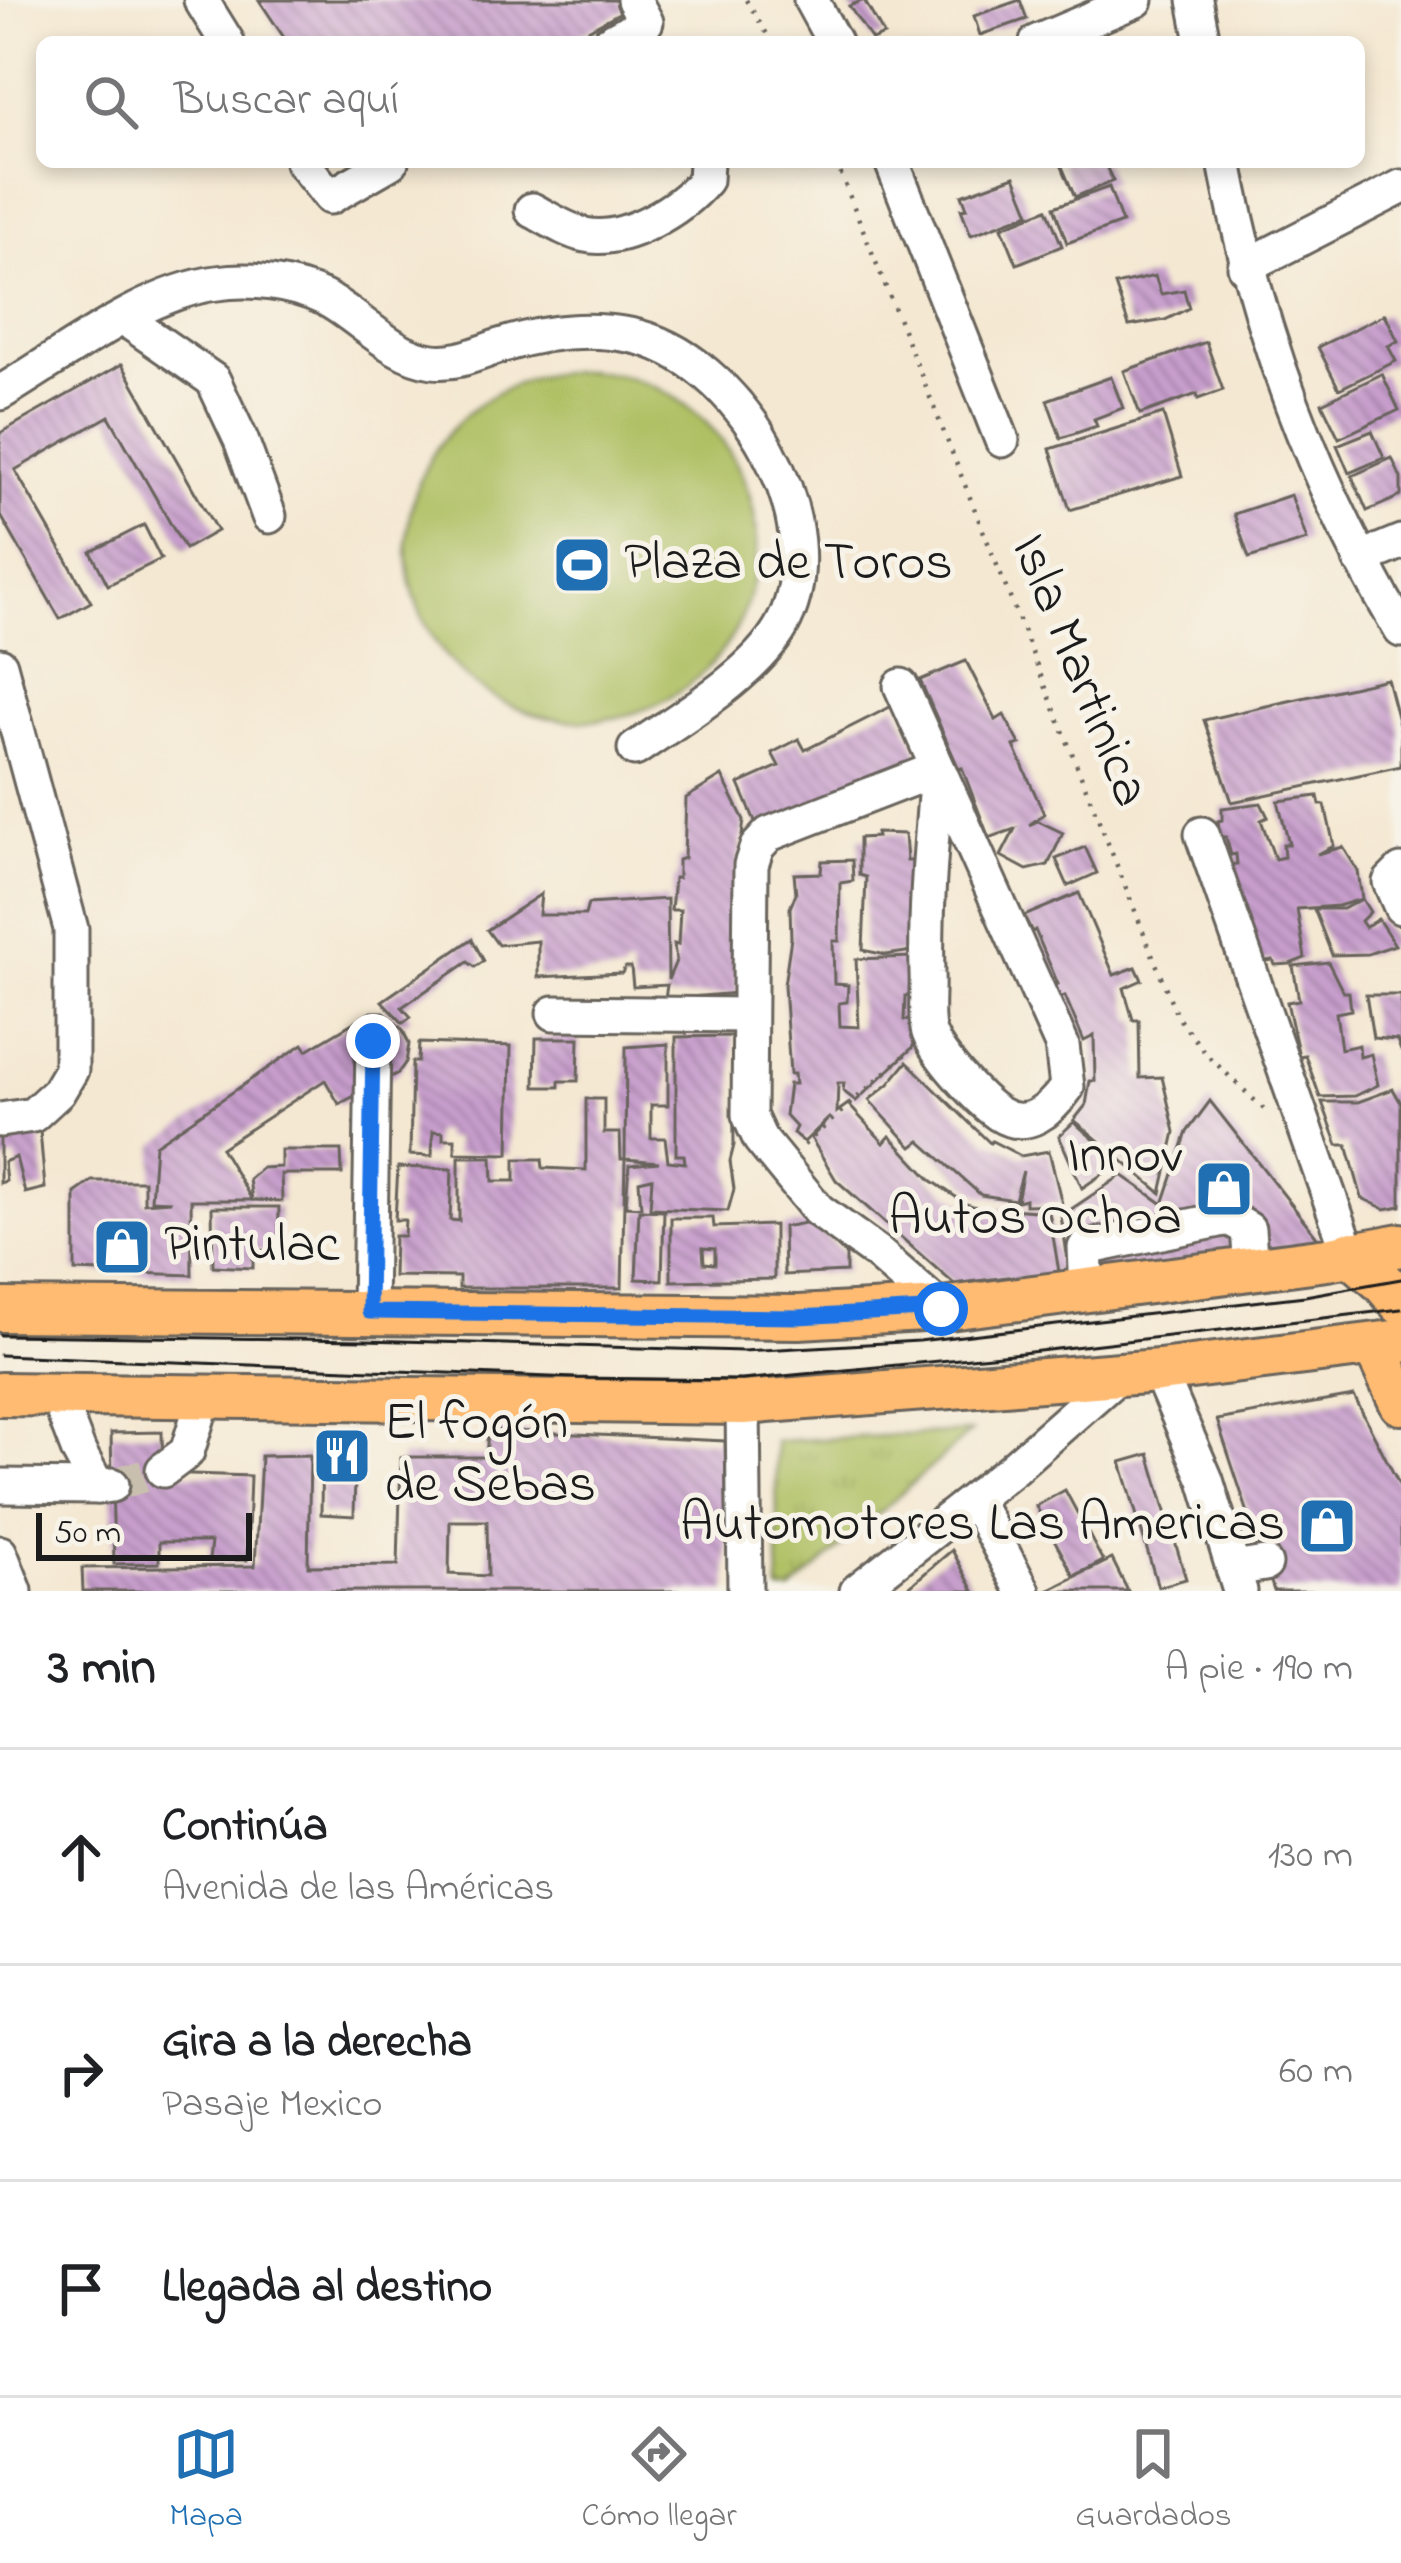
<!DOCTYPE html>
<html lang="es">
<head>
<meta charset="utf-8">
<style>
  body { margin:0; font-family:"Indie Flower",sans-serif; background:#f6f6f6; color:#202124 }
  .scale { position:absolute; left:36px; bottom:30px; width:216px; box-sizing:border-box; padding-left:12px; border:6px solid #1c1c1c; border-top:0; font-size:33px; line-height:42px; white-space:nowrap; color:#1c1c1c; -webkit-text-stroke:9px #f7f3e8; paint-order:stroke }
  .stop { position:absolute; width:36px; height:36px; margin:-27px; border:9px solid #1a73e8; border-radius:50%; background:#fff }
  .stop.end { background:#1a73e8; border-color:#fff; box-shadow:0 3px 12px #0008 }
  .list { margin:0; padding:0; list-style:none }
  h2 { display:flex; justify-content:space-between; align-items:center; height:156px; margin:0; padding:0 48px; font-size:51px }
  h2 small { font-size:39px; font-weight:400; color:#757577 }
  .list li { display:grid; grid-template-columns:78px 1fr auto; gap:36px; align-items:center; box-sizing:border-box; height:216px; padding:0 48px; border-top:3px solid #e0e0e0 }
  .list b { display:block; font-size:45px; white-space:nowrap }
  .list p { margin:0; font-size:39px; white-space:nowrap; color:#757577 }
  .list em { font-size:39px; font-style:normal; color:#757577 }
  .icon { flex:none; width:66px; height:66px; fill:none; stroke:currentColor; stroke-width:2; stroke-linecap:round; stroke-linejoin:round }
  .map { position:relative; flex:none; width:1401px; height:1591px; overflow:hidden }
  .search { position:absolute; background:#fff; box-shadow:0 6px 18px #0003; left:36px; right:36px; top:36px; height:132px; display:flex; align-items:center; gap:30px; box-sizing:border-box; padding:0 42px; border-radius:18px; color:#757577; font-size:45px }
  .sheet { height:804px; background:#fff }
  nav { display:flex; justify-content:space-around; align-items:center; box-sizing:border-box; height:168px; border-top:3px solid #e0e0e0; background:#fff; font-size:33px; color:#757577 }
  nav a { display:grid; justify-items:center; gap:6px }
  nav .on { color:#1f6fb2 }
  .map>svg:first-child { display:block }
</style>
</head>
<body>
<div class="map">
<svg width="1401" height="1591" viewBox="0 0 1401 1591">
  <defs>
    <pattern id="grass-tufts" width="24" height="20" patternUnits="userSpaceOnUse" patternTransform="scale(3)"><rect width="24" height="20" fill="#afc063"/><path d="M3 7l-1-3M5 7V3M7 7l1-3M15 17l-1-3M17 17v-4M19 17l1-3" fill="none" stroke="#96a455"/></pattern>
    <pattern id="building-back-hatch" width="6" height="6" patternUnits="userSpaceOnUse" patternTransform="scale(3)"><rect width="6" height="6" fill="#c79ecc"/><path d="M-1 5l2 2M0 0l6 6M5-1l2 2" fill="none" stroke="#a180a5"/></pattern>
  </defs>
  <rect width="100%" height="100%" fill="#f7f3e8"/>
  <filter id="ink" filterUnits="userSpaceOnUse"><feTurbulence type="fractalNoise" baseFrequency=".00833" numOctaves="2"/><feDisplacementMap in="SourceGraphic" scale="24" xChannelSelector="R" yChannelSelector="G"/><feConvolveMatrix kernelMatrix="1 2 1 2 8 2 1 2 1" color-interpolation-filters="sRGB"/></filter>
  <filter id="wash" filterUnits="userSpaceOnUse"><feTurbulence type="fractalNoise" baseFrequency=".004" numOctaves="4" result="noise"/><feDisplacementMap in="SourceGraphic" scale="48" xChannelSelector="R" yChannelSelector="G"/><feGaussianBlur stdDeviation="2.7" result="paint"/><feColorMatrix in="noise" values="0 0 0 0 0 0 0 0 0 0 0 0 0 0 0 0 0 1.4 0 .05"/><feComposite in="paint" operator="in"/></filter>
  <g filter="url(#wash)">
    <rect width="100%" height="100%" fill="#f4e8d2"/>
    <!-- grass -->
    <path fill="url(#grass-tufts)" stroke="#666e40" stroke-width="3" d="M971,1432L791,1591H779L775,1441Z"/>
    <!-- pitch -->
    <circle fill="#afc063" stroke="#666e40" stroke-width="3" cx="582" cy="546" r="175"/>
    <g id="blocks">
      <!-- building -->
      <g fill="url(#building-back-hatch)" fill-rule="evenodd">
        <path d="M259,0H620L626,9L566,42H287Z"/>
        <path d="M864,0L884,35L872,40L849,6Z"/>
        <path d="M1020,0L1027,19L980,35L974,16Z"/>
        <path d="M1060,162H1104L1113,181L1075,197Z"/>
        <path d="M1015,176L1030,213L971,235L961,209L967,208L962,195Z"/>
        <path d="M1109,187L1122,223L1067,243L1054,207Z"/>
        <path d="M1047,209L1062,246L1017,264L1002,227Z"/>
        <path d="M1155,276L1161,294L1184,290L1189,308L1165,320L1129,326L1115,285Z"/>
        <path d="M1385,314L1398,341L1388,346L1396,361L1339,389L1318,347Z"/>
        <path d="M1206,342L1223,390L1198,399L1197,394L1140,414L1124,371Z"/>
        <path d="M122,364L217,531L185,549L109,416L15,470L91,602L60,619L0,514V433Z"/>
        <path d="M1382,374L1399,410L1339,438L1322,403Z"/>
        <path d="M1111,377L1123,408L1094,419L1097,426L1061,438L1047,400Z"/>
        <path d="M1163,414L1182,476L1070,510L1050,449Z"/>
        <path d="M1372,431L1384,458L1349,473L1337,445Z"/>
        <path d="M1392,458L1401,478V496L1367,511L1352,476Z"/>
        <path d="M1291,495L1307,540L1249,558L1234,514Z"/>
        <path d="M144,525L161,559L108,585L91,552Z"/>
        <path d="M966,661L996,720L1004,715L1020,744L1014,746L1044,814L1029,825L1038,821L1063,833L1048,865L1027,870L1001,856L1015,829L989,838L962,768L959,769L920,680Z"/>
        <path d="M1387,679L1401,732V766L1232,802L1204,720Z"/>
        <path d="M896,704L922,761L758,828L739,784L779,766L772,753L799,739L805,750Z"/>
        <path d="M722,776L744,820L737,875V993L665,999L667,985L633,987L631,967H625L622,973L538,977V941L498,945L487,930L541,894L539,915H585L588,904L667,899L668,980L676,961L674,944L678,945L680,910H671L674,878H678V860L684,858L686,798Z"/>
        <path d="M1318,796L1320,805H1325L1334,846L1317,854L1343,847L1358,871L1362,899L1338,906L1297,909L1305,958L1290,964L1275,965L1273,960L1254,963L1228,865L1237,864L1236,854L1231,855L1226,837H1220L1218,821L1222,820V808L1261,803L1268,817L1261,820L1275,859L1284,857L1283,844H1289L1278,801Z"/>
        <path d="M876,833L905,834L907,861H912L913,951L886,955L863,950L866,877L859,875V838L877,837Z"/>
        <path d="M1085,847L1097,873L1068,886L1056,859Z"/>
        <path d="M852,860L853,881L840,883L839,941H833L834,984L848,985L847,1002L839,1003L840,1026L859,1027L856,959L913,957L912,995L905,996L904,1020L925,1022L912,1048L856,1101L843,1091L844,1083H838L837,1112L848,1104L884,1143L890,1136L931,1180L966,1204L997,1213V1208L1049,1212L1059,1272L1050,1273V1278L1009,1281L1008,1277L954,1284L836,1180L811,1138L830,1117L804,1142L793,1133L796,1127L785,1115L789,1084H795L794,1074H790L784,985L791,938L790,908L796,893L794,874L821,873L822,861Z"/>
        <path d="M1079,893L1114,975L1136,967L1142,980L1124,988L1133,1020H1139L1140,1078L1162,1077L1175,1132L1161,1193L1074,1120L1086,1105L1090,1081H1095L1094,1036L1084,1041L1065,996L1057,999L1051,986L1058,984L1035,930L1032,932L1024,916Z"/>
        <path d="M1362,899L1370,912L1361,921L1365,927L1378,919L1395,945L1368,954L1332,955L1314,909H1343Z"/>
        <path d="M472,939L484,961L475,967L468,962L402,1007L411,1017L403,1023L382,1001Z"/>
        <path d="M1328,962L1343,992H1349L1351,1010L1336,1013L1341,1049L1359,1045L1360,1057L1371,1054L1378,1085L1355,1096L1320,1097L1305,1055L1299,1056L1287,1002L1299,1000L1293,966Z"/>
        <path d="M1366,995H1401V1051L1397,1040L1373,1038Z"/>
        <path d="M371,1012H384L403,1030L409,1044L406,1062L398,1073L339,1104L325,1080L221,1148L252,1200H191L192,1275L75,1271V1193L92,1181H144V1203L171,1201L151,1200L155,1145L303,1044L307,1050Z"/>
        <path d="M733,1036L734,1145L730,1161L734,1189L728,1211L650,1208L652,1178L639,1181L641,1207L626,1206L629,1165L659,1162L625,1159L622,1288H459V1277L393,1276L394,1236H404L405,1220H395L398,1167L452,1169L450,1220L459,1221V1157H492L493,1181H515V1159H542L543,1168L586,1170V1099H604V1133H620L621,1159H625L626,1047L668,1044V1105H651V1138H665L668,1161L685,1163L684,1155H676V1037Z"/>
        <path d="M536,1038H579L578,1081H559V1087H535Z"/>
        <path d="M419,1043L511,1046L509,1154L455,1153V1139H443V1132L433,1131L432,1156L410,1155L412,1062H418Z"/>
        <path d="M907,1062L990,1143L992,1141L1021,1156L1049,1151L1062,1204L1025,1205V1199L1017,1201L1023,1171L1015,1200L981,1195L920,1141L912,1147L869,1100L889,1084Z"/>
        <path d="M1393,1089L1401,1103V1206L1385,1209L1362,1198L1347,1145H1338L1322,1102H1358Z"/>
        <path d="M1210,1101L1321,1242L1071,1279L1061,1216L1122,1175L1163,1204L1187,1132Z"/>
        <path d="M1074,1122L1120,1162L1082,1188L1059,1136Z"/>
        <path d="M40,1131L45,1188L25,1193L16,1157L4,1162L6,1181L0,1183V1137Z"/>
        <path d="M281,1150H341L342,1174H281L282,1201L252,1200L249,1179L262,1168L281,1167Z"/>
        <path d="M212,1207H279L278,1251L253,1250V1268L213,1266Z"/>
        <path d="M639,1210L664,1211L662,1280L636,1279Z"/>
        <path d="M671,1218H713L714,1227L774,1225V1279L671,1281ZM703,1248L715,1249V1264L704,1263Z"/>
        <path d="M810,1222L846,1255V1272L784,1275L783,1227Z"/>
        <path d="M1354,1396L1401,1488V1591H1274L1217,1420Z"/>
        <path d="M488,1430L725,1441L728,1591H83L82,1568L255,1566L261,1456L310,1455L308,1566L398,1565L401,1457H486ZM450,1521H487L488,1576L449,1574Z"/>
        <path d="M162,1432L163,1473L250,1476L247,1560H209L211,1542H159V1563L114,1564L111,1433Z"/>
        <path d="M356,1433L354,1516L321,1514L322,1435Z"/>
        <path d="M1149,1454L1186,1579L1158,1587L1121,1462Z"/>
        <path d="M1065,1490L1103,1561L1074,1576L1036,1506Z"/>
        <path d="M952,1550L974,1591H904Z"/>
        <path d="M1112,1559L1128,1591H1047L1077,1576Z"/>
      </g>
    </g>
  </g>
  <g filter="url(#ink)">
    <use href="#blocks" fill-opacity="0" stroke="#68635c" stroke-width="3"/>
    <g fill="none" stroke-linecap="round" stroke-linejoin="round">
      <!-- minor-tunnel -->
      <path stroke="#c9bfae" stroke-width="33" stroke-dasharray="33 16" stroke-linecap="butt" d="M112,1485L163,1470"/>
      <!-- minor casing -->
      <g stroke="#68635c" stroke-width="39">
        <g id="minor">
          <path d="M201,0L227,42"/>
          <path d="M811,0L834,42"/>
          <path d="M1195,0L1203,42"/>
          <path d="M609,42L646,22L634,0"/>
          <path d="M1037,42L1136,0"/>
          <path d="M302,162L330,197L391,162"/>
          <path d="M892,162L1002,440"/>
          <path d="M1225,162C1257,331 1313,482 1401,630"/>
          <path d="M532,210C549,219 567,231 585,235C624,244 681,209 705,180L706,162"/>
          <path d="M1245,267L1401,187"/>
          <path d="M125,319L213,380L241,440L269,516"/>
          <path d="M0,393C63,356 144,292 217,283C252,278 292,283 324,298C360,316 391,356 433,361C459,364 480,352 503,345C544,332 586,327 629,335C739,355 838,525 781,627C753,676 681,717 635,749"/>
          <path d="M1360,559L1401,542"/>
          <path d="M0,665L71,929V1070L58,1092L33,1115L0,1120"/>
          <path d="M901,686L1062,1045L1067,1087C1051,1110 1027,1132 999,1114C979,1101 933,1052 928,1029C925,1012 928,991 927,973C925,905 932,838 937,769"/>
          <path d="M937,769L769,834L757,847L751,865L749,1115L760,1139L818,1210L876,1252L941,1309"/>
          <path d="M1202,834L1349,1253"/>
          <path d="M1401,871L1390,882L1401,907"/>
          <path d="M554,1013L749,1015"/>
          <path d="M1087,1290L1085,1248L1229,1218L1248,1229L1251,1269"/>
          <path d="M369,1313L373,1041"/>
          <path d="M1159,1371L1206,1480L1240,1591"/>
          <path d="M57,1395L79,1452L98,1487L112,1485"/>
          <path d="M743,1403L745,1591"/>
          <path d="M163,1470L187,1452L204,1397"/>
          <path d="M0,1486L98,1487"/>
          <path d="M974,1499L1023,1591"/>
          <path d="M0,1553L15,1591"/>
          <path d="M1233,1569L1265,1564"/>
          <path d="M857,1591L1013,1468L1121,1373"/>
        </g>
      </g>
      <!-- major casing -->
      <g stroke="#68635c" stroke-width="48">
        <g id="major">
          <path d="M1349,1253L1383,1282L1401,1303"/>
          <path d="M0,1310L799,1317L941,1309L1327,1259L1401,1245"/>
          <path d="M1375,1347L1401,1403"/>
          <path d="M0,1394L743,1403L1159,1371L1401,1341"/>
        </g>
      </g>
      <!-- path -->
      <g stroke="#68635c" stroke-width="4.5" stroke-dasharray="3 9" stroke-linecap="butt">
        <path d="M746,0L772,42"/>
        <path d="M836,162L1177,1016L1206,1054L1266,1111"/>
        <path d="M804,1145L907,1053"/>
      </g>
      <!-- minor -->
      <use href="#minor" stroke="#fff" stroke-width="33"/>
      <!-- major -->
      <use href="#major" stroke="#ffbb71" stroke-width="42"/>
      <!-- tram -->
      <g stroke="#1c1c1c" stroke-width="3">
        <path d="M0,1335L365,1340L743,1351L919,1341L1305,1296L1401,1279"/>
        <path d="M0,1355L575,1378L742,1380L1022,1353L1401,1309"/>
      </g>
    </g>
  </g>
  <g fill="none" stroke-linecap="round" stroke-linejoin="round" filter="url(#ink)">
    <!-- route -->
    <path stroke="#1a73e8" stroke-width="15" d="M373,1041L369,1312L799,1317L941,1309"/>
  </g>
  <!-- icons -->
  <defs>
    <g id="stadium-square" transform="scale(3)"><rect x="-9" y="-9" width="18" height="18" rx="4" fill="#1f6fb2" stroke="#f7f3e8"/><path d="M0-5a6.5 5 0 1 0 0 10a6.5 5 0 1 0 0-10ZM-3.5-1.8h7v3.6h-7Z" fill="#fff"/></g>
    <g id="shop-square" transform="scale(3)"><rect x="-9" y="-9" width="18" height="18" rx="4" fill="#1f6fb2" stroke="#f7f3e8"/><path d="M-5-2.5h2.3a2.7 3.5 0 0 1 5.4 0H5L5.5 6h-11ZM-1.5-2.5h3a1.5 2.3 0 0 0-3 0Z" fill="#fff"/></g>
    <g id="restaurant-square" transform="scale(3)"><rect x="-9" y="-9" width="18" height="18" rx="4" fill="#1f6fb2" stroke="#f7f3e8"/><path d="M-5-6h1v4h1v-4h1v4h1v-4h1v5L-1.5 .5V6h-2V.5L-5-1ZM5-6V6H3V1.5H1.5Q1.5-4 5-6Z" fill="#fff"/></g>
  </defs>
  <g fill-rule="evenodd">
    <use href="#stadium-square" x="582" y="565"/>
    <use href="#shop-square" x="1224" y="1189"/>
    <use href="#shop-square" x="122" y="1247"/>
    <use href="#restaurant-square" x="342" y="1456"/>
    <use href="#shop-square" x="1327" y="1526"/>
  </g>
  <g text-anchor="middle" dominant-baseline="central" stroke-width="10" stroke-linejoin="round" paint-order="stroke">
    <!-- poi labels -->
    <g font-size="54" fill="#1c1c1c" stroke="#f7f3e8" text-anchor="start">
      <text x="624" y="565">Plaza de Toros</text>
      <text x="1182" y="1158" text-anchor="end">Innov<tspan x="1182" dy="62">Autos Ochoa</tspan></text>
      <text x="164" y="1247">Pintulac</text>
      <text x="384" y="1425">El fogón<tspan x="384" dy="62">de Sebas</tspan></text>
      <text x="1285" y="1526" text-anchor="end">Automotores Las Americas</text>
    </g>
    <!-- street labels -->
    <g font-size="54" fill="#1c1c1c" stroke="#f7f3e8">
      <text transform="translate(1078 671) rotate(68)">Isla Martinica</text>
    </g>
  </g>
</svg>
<div class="scale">50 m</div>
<div class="stop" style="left:941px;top:1309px"></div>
<div class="stop end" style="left:373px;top:1041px"></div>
<div class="search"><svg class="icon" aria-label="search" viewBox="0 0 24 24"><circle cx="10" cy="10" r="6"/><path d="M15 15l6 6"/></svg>Buscar aquí</div>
</div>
<section class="sheet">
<h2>3 min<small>A pie · 190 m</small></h2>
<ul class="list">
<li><svg class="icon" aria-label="ahead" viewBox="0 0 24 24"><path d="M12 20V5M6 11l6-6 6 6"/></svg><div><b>Continúa</b><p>Avenida de las Américas</p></div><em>130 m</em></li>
<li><svg class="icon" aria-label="right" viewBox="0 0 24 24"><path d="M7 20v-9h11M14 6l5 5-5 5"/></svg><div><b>Gira a la derecha</b><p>Pasaje Mexico</p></div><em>60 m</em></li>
<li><svg class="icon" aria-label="arrive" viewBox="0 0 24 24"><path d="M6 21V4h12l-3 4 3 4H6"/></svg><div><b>Llegada al destino</b></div></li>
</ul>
</section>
<nav>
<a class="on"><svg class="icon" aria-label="map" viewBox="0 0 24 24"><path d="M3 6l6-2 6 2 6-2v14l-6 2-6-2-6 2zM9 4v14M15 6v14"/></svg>Mapa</a>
<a><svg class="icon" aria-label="directions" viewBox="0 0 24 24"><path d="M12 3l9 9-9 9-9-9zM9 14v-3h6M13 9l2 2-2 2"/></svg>Cómo llegar</a>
<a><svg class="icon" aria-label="saved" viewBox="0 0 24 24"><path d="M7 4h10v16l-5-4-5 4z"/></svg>Guardados</a>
</nav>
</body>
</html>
